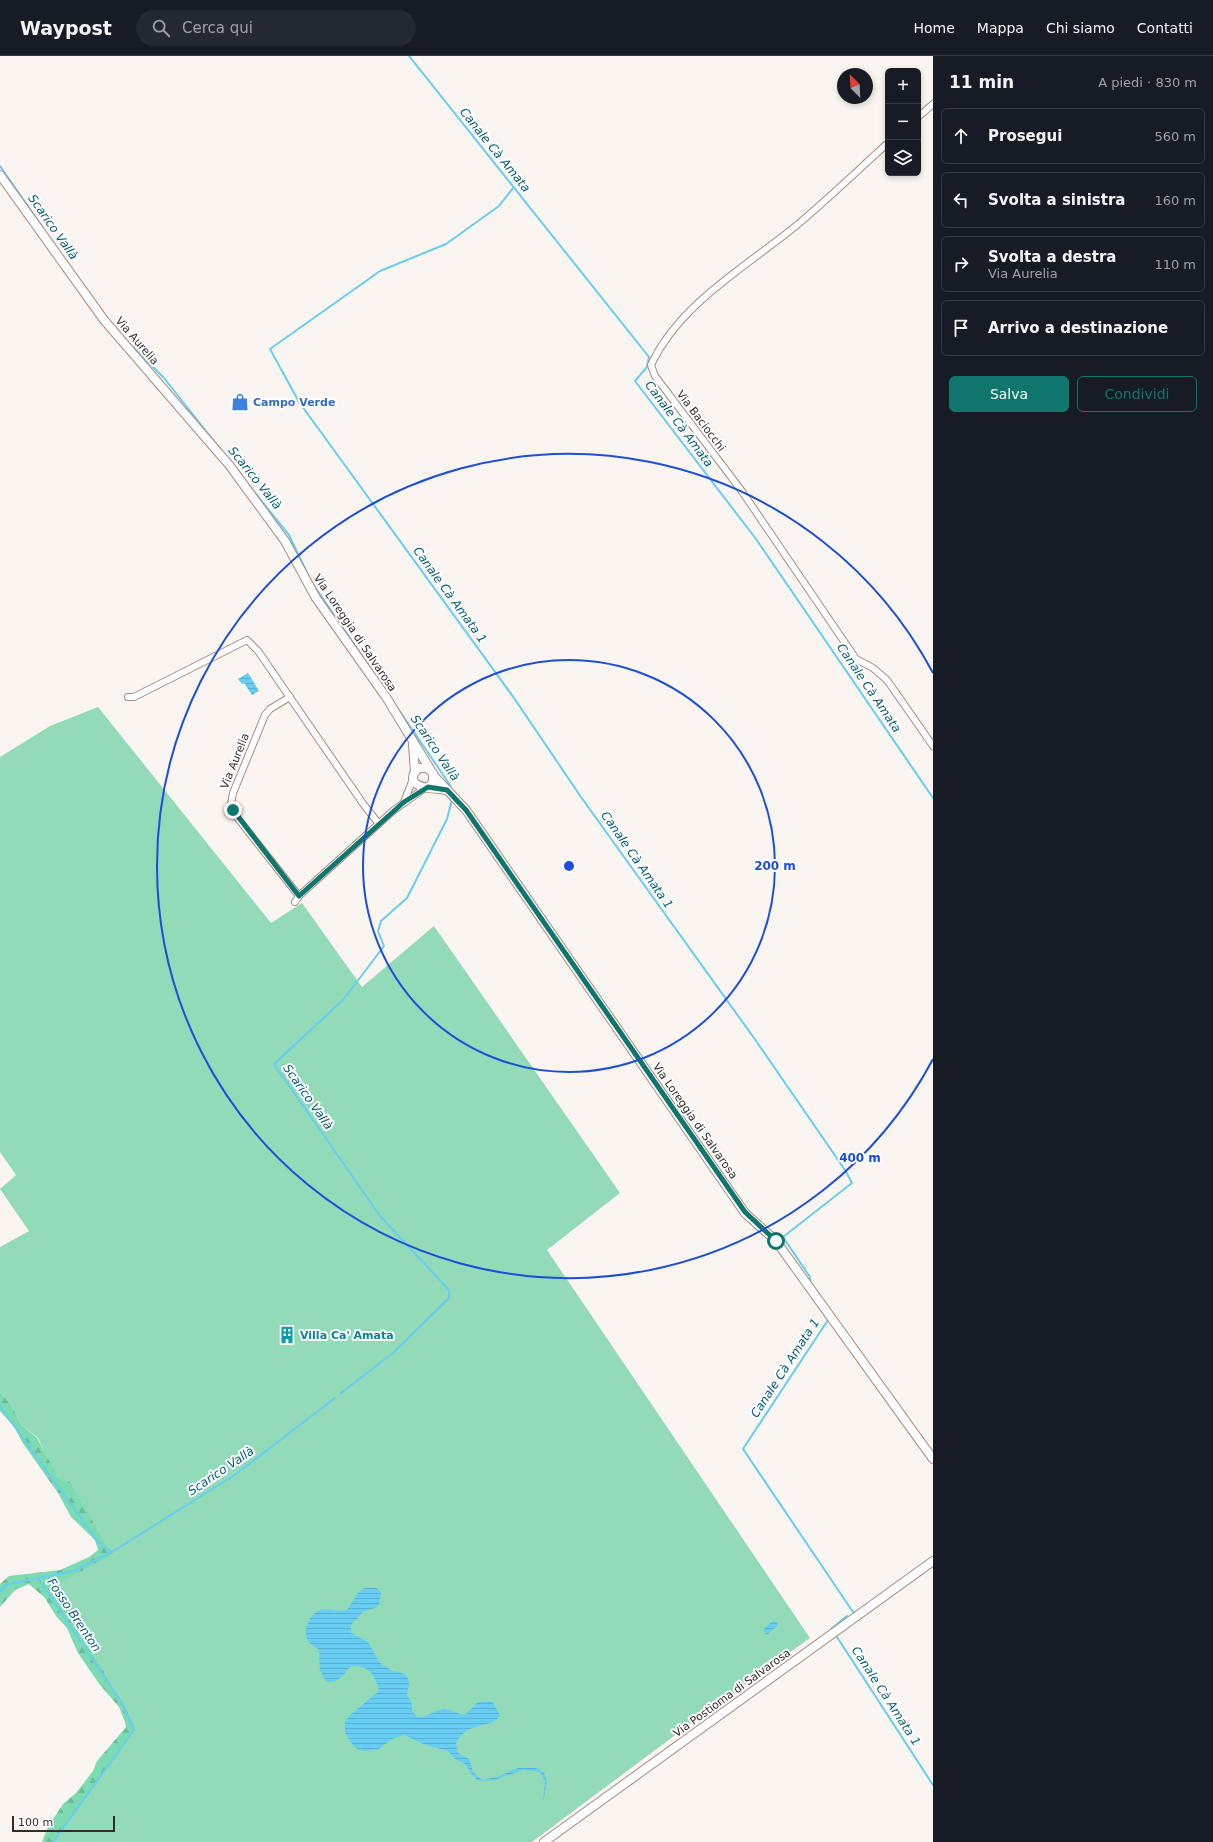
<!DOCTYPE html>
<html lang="it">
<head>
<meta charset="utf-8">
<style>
  body { margin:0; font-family:"DejaVu Sans",sans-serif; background:#242831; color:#f1f3f6 }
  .controls { position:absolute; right:12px; top:12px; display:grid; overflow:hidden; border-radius:6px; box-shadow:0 2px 6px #0003 }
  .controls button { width:36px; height:36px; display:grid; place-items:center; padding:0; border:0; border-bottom:1px solid #363941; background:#171b24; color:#f1f3f6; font:20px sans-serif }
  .compass { position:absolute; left:837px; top:12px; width:36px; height:36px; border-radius:50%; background:#171b24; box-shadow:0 2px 6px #0003; rotate:336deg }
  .scale { position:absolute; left:12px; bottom:10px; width:103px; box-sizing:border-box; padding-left:4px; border:2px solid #362b26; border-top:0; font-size:11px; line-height:14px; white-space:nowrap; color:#362b26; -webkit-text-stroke:3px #fff; paint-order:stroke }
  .stop { position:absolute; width:12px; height:12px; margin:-9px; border:3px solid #0f766e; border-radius:50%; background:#fff }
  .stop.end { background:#0f766e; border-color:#fff; box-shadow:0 1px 4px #0008 }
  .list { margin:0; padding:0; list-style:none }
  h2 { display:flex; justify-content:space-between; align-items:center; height:52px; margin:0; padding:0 16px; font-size:17px }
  h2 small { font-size:13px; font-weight:400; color:#9ea1a6 }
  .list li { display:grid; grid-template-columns:26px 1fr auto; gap:12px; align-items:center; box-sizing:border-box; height:56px; margin:0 8px 8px; padding:0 8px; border:1px solid #363941; border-radius:6px }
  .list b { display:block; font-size:15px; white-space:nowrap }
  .list p { margin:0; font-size:13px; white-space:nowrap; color:#9ea1a6 }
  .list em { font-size:13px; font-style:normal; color:#9ea1a6 }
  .actions { display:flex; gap:8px; padding:12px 16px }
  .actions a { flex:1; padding:9px 0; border:1px solid #0f766e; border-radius:6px; text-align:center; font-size:14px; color:#0f766e }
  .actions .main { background:#0f766e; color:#fff }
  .icon { flex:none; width:22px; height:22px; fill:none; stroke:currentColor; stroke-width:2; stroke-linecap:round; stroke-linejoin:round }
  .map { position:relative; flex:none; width:933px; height:1786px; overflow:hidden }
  header { display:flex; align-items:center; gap:24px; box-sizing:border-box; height:56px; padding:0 20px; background:#171b24; border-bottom:1px solid #363941 }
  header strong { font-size:19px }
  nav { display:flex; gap:22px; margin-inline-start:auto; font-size:14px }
  .search { width:280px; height:36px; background:#242831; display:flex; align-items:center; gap:10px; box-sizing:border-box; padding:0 14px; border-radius:22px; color:#9ea1a6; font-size:15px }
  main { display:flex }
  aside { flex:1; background:#171b24 }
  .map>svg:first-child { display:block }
</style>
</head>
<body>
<header>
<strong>Waypost</strong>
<div class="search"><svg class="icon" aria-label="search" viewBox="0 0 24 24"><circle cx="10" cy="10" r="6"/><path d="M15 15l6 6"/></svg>Cerca qui</div>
<nav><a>Home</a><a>Mappa</a><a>Chi siamo</a><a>Contatti</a></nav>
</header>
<main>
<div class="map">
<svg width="933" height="1786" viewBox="0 0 933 1786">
  <defs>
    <pattern id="forest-firs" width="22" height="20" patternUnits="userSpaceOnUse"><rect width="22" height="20" fill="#7cdbb1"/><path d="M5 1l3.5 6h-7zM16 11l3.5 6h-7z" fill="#6cbc98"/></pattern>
    <pattern id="water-rules" width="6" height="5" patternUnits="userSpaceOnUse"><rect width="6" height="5" fill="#67cdf3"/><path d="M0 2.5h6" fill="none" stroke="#5ab0d0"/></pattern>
  </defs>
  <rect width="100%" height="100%" fill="#fbf5f2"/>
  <!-- green -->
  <path fill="#92dab8" d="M98,651L271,867L302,847L362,931L434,870L620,1137L547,1194L810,1582L702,1659L532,1786H54L136,1670L52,1530L111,1499L52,1412L38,1382L21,1368L11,1348L0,1336V1191L29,1175L0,1133L16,1119L0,1096V701L50,670Z"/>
  <!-- forest -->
  <path fill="url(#forest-firs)" d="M0,1336L11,1348L21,1368L37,1382L58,1421L62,1425H69L112,1499L53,1530L136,1670L54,1786H42L48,1771L63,1748L76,1737L93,1715L97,1705L126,1671L125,1666L119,1651L100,1629L78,1597L67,1572L56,1560L45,1542L29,1528L15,1534L0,1551V1528L9,1520L60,1514L89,1501L98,1494L95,1484L71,1461L58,1437L22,1386L15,1372L0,1355Z"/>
  <!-- water -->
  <g fill="url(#water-rules)">
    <path d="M248,617L259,635L252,639L244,627L242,628L238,623Z"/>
    <path d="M365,1532H377L381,1537L379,1548L377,1551L363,1556L351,1569V1577L368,1586L380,1607L393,1615L405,1618L408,1622L409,1628L407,1639L412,1648V1655L417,1661C428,1662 435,1653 446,1653C452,1654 458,1658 465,1659L478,1646L492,1645L500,1659C493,1674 468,1663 456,1687L458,1697L469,1703L473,1716L482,1724L497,1721L518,1712H535L539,1713L544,1717L547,1725L543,1747L545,1725L541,1717L536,1715L523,1714L495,1724L479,1725L473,1720L465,1708L455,1703L448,1695L423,1688L404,1679L392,1683L379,1693L365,1695L357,1693L352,1688L345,1677V1666L350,1659L379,1635C375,1617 368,1609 351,1610C345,1616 338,1631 325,1624L320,1614L319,1594C316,1591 309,1588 307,1583C303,1573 310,1557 321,1554C330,1552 338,1557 347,1554L358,1537Z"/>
    <path d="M774,1564L778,1569L767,1579L763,1574Z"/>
  </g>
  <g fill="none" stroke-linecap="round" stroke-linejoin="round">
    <!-- stream -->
    <g stroke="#67cdf3" stroke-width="2">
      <path d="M409,0L649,301L647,311L635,325L756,483L933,742"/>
      <path d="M0,110L45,175"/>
      <path d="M513,132L499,150L446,188L380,215L270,293L299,346L514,642L581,741L754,982L845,1114L852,1127L783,1181L810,1221V1227"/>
      <path d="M133,291L164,322L217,389"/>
      <path d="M247,427L289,479L310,523"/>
      <path d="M312,527L372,614"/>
      <path d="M392,644L450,729L452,736"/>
      <path d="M810,1238L828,1264L743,1393L853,1556"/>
      <path d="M341,1337L393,1297L449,1242V1234L380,1160L274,1008L344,943L384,890L378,875L381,865L407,842L447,763L452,744"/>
      <path d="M0,1350L98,1486L112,1496L74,1515L38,1522L122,1647L134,1674L53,1786"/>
      <path d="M112,1496L236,1418L335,1342"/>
      <path d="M0,1536L6,1529L38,1522"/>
      <path d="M831,1573L847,1560"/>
      <path d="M837,1581L933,1729"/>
    </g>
    <!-- street casing -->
    <g stroke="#a78c80" stroke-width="8">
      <g id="street">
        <path d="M918,61L933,48"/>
        <path d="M888,87C858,114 828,143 797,169C746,211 680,247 651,309L655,320L741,434L856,603L873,612L887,624L933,690"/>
        <path d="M128,641H134L247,584L258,595L364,749L379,768"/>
        <path d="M290,641L270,653L265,659L233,737L231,748L236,760L299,840"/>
        <path d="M404,746L413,723"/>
        <path d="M295,846L300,839L394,754L425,732"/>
      </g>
    </g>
    <!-- secondary casing -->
    <g stroke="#a78c80" stroke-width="10">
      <g id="secondary">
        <path d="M0,119L104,264L230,410L285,485L316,542L386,641L430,713"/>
        <path d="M413,689L415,716"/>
        <path d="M434,720L466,754L745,1157L776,1185L933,1403"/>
        <path d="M428,731L433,726V717L427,712H420C416,714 413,717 413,722C414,734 437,732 447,734"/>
        <path d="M544,1786L933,1505"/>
      </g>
    </g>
    <!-- street -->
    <use href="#street" stroke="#fff" stroke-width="6"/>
    <!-- secondary -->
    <use href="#secondary" stroke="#fff" stroke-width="8"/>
  </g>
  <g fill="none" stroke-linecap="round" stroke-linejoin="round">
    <!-- route -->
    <path stroke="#0f766e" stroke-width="5" d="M233,754L299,840L404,746L428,731L447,734L466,754L745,1156L776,1185"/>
  </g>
  <!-- distance rings -->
  <g fill="none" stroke="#1d4ed8" stroke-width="2">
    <circle cx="569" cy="810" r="206"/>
    <path d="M933 1003A412 412 0 1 1 933 617"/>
  </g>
  <!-- icons -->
  <defs>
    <g id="shop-bare" transform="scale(1.38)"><path d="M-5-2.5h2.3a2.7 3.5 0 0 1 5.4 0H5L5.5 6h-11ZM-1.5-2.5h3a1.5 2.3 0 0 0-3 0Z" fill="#3f7fe0" stroke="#fff" stroke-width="2.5" paint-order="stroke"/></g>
    <g id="building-bare" transform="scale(1.38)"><path d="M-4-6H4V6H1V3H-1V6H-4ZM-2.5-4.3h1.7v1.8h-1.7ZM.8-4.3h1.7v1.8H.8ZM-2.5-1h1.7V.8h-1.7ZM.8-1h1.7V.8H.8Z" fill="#0f9aa8" stroke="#fff" stroke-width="2.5" paint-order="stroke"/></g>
  </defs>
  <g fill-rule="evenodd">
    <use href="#shop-bare" x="240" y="346"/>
    <use href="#building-bare" x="287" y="1279"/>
  </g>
  <g text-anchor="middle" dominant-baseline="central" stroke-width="4" stroke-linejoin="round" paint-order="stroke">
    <!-- street labels -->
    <g font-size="11" fill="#362b26" stroke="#fff">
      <text transform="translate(137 285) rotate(49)">Via Aurelia</text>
      <text transform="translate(701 365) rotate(53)">Via Baciocchi</text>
      <text transform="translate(355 577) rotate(56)">Via Loreggia di Salvarosa</text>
      <text transform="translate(235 705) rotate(-68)">Via Aurelia</text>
      <text transform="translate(695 1065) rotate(55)">Via Loreggia di Salvarosa</text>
      <text transform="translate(732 1637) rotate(-36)">Via Postioma di Salvarosa</text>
    </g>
    <!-- shop labels -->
    <g font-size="11" font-weight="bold" fill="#366cbe" stroke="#fff" text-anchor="start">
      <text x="253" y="346">Campo Verde</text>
    </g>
    <!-- culture labels -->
    <g font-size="11" font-weight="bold" fill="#0d838f" stroke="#fff" text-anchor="start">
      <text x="300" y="1279">Villa Ca' Amata</text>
    </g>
    <!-- water labels -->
    <g font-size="12" font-style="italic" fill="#045d76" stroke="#fff">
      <text transform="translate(495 94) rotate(51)">Canale Cà Amata</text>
      <text transform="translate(53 171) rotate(55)">Scarico Vallà</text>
      <text transform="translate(679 368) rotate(53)">Canale Cà Amata</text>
      <text transform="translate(255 422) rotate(51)">Scarico Vallà</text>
      <text transform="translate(450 539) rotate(54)">Canale Cà Amata 1</text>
      <text transform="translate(869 632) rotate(56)">Canale Cà Amata</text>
      <text transform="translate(435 692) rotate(56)">Scarico Vallà</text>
      <text transform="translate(637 804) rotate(55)">Canale Cà Amata 1</text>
      <text transform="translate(308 1041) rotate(55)">Scarico Vallà</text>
      <text transform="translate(785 1312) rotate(-57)">Canale Cà Amata 1</text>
      <text transform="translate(221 1415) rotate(-34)">Scarico Vallà</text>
      <text transform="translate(74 1559) rotate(56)">Fosso Brenton</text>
      <text transform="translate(886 1640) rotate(57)">Canale Cà Amata 1</text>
    </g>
  </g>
  <circle cx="569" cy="810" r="6" fill="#1d4ed8" stroke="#fff" stroke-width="2"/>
  <g font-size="12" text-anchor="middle" font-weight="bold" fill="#1d4ed8" stroke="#fff" stroke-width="4" stroke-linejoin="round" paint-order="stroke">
    <text x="775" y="814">200 m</text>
    <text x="860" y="1106">400 m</text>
  </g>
</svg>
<div class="controls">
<button>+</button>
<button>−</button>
<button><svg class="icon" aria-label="layers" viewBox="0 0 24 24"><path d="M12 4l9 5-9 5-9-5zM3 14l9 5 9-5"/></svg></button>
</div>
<svg class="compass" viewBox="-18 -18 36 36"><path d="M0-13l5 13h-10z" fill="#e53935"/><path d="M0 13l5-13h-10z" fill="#9ea1a6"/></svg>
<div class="scale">100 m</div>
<div class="stop" style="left:776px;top:1185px"></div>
<div class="stop end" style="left:233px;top:754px"></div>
</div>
<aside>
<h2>11 min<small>A piedi · 830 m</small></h2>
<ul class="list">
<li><svg class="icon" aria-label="ahead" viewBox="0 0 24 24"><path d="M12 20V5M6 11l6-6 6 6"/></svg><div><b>Prosegui</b></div><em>560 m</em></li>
<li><svg class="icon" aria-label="left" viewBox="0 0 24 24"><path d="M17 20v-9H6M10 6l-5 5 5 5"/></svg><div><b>Svolta a sinistra</b></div><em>160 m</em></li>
<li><svg class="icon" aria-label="right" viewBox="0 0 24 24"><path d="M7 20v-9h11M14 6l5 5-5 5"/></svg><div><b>Svolta a destra</b><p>Via Aurelia</p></div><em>110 m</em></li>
<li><svg class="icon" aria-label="arrive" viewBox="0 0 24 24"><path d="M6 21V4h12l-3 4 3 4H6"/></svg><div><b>Arrivo a destinazione</b></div></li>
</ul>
<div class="actions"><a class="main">Salva</a><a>Condividi</a></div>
</aside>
</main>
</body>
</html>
